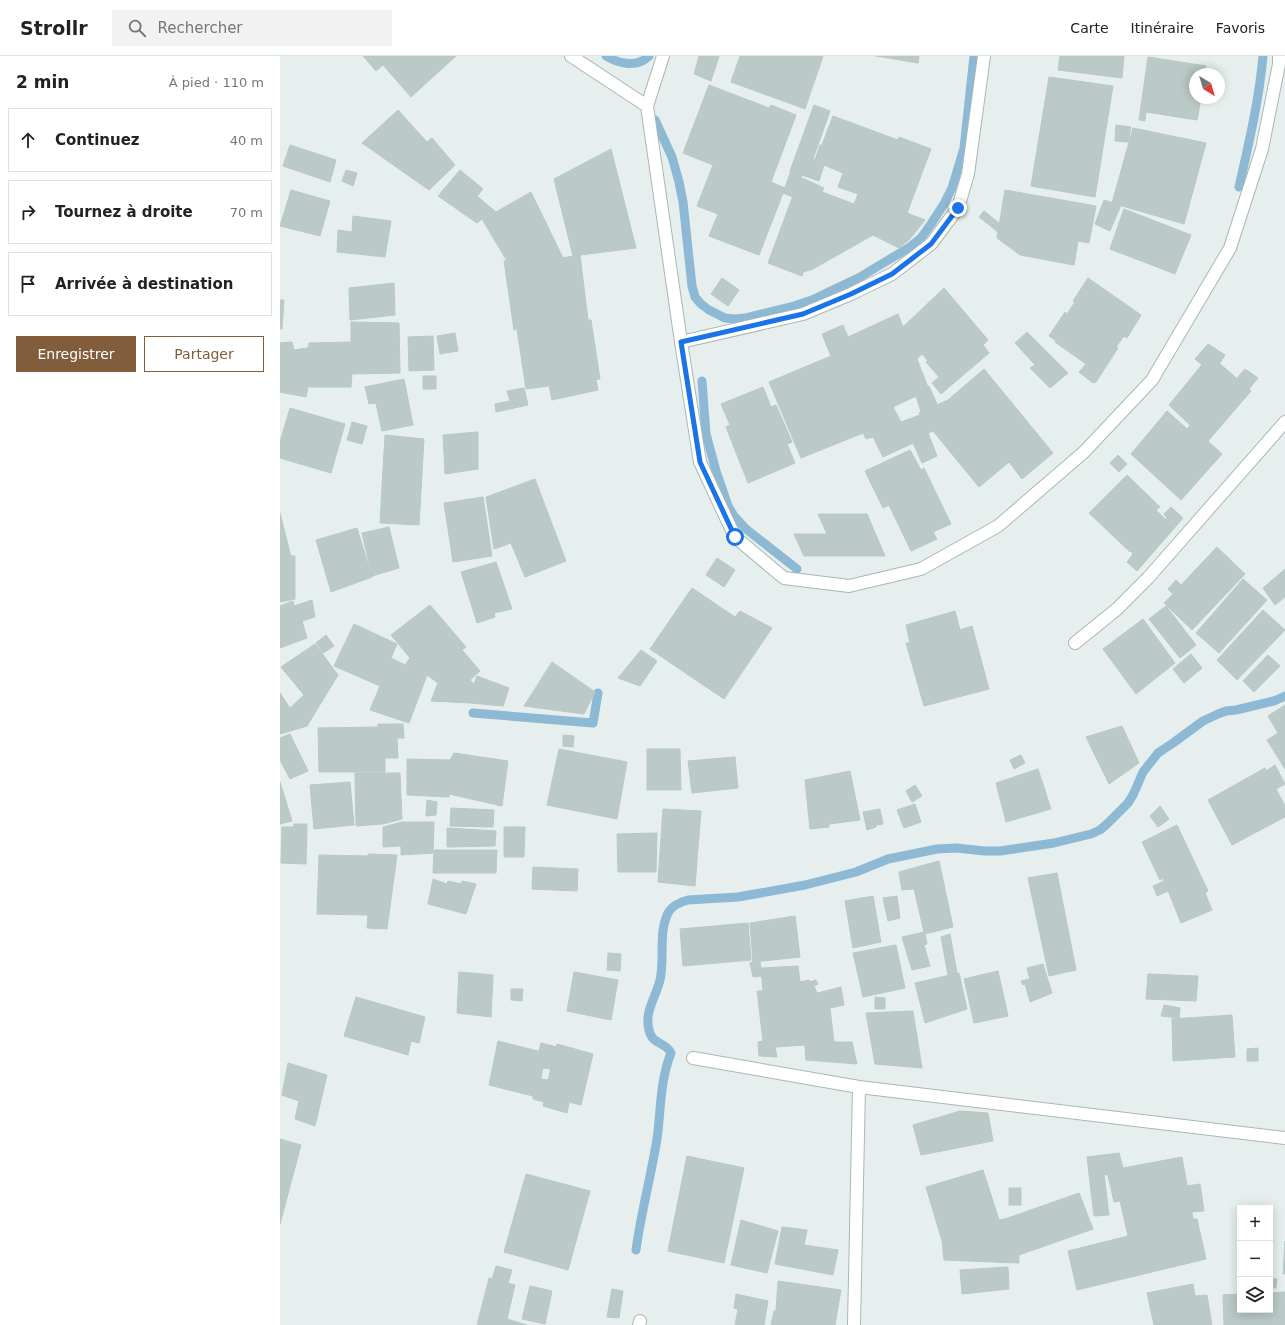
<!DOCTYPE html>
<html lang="fr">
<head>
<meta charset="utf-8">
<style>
  body { margin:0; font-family:"DejaVu Sans",sans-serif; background:#f2f2f2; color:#222 }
  .controls { position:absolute; right:12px; bottom:12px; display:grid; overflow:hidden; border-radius:0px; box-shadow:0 2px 10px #0003 }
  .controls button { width:36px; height:36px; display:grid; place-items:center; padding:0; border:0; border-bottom:1px solid #e0e0e0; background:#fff; color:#222; font:20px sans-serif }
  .compass { position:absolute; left:909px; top:12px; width:36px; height:36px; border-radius:50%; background:#fff; box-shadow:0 2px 10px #0003; rotate:142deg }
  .stop { position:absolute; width:12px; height:12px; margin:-9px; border:3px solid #1a73e8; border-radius:50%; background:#fff }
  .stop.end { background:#1a73e8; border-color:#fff; box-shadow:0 1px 4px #0008 }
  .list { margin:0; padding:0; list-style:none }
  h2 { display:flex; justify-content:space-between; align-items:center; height:52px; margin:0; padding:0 16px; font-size:17px }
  h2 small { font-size:13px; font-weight:400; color:#767676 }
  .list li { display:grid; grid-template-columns:26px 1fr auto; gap:12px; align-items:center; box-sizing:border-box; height:64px; margin:0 8px 8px; padding:0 8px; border:1px solid #e0e0e0; border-radius:0px }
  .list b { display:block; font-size:15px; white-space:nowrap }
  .list em { font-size:13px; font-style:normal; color:#767676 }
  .actions { display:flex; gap:8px; padding:12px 16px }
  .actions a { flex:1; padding:9px 0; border:1px solid #815d3c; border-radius:0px; text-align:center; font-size:14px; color:#815d3c }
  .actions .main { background:#815d3c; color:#fff }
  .icon { flex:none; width:22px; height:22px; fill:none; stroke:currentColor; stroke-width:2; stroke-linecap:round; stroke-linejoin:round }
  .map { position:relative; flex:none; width:1005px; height:1269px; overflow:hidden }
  header { display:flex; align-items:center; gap:24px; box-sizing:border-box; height:56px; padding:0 20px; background:#fff; border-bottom:1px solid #e0e0e0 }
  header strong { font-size:19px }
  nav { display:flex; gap:22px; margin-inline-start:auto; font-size:14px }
  .search { width:280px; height:36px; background:#f2f2f2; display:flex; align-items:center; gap:10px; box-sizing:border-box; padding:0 14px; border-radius:0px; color:#767676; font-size:15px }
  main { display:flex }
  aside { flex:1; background:#fff }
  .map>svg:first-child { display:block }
</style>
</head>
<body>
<header>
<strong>Strollr</strong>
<div class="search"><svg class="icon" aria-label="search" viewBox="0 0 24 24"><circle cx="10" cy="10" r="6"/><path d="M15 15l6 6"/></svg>Rechercher</div>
<nav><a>Carte</a><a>Itinéraire</a><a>Favoris</a></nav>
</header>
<main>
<aside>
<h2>2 min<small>À pied · 110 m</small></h2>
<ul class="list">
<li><svg class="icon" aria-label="ahead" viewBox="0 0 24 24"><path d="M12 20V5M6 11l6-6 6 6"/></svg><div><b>Continuez</b></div><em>40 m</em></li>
<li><svg class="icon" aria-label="right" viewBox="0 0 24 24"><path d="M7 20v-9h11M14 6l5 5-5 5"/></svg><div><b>Tournez à droite</b></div><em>70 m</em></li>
<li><svg class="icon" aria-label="arrive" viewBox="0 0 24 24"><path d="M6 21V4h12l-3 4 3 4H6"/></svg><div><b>Arrivée à destination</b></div></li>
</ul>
<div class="actions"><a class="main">Enregistrer</a><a>Partager</a></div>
</aside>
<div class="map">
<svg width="1005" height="1269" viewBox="0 0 1005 1269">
  <rect width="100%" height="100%" fill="#e6efed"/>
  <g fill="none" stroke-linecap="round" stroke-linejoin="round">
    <!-- stream -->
    <g stroke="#8db9d5" stroke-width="9">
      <path d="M326,0C339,8 357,12 369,0"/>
      <path d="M375,64L392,101L399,126L403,146L412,230L415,241L421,248L429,254L445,262L455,263L465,262L514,250L532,244L580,221L630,191L641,182L651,168L664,148L672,132L684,92L694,0"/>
      <path d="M959,131C969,87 979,44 983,0"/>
      <path d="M422,325L426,378L436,415L448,450L454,460L466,473L517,513"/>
      <path d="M193,657L313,667L318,637"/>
      <path d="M356,1194C361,1157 371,1120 377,1083C381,1054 380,1024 391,997C386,986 372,989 369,974C364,956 376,941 380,924C385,902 378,878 388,857C392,850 400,846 408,844L458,841L525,829L576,816L608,803L657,793L676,792L705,795H720L774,787L811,778L820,774L827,768L848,747L853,739L863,716L878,697L893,687L923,665L938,658L946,655L956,654L994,645L1005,640"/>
    </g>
  </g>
  <!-- building -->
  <g fill="#bbcac7" stroke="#b7c9c6">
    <path d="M83,0H176L131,41L103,9L96,15Z"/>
    <path d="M419,0H439L431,25L414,18Z"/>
    <path d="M460,0H543L525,53L451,26Z"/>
    <path d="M596,0H639L638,7Z"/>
    <path d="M780,0H844L842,22L778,14Z"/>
    <path d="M868,1L926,10L924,18H915V42H921L917,64L866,56L865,65L859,64Z"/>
    <path d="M769,21L833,30L815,141L751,130Z"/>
    <path d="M429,29L489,52L491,49L516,59L491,126L505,132L479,199L429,180L438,158L417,150L433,109L403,97Z"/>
    <path d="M534,49L550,55L533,103L535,104L540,89H542L553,60L618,84L619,81L651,93L627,157L645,164L629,184L619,192L593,179L533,213L523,216L522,220L488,207L520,121L544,132L542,136L574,148L578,138L558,131L563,117L544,109L539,125L510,115Z"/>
    <path d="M118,54L147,86L152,82L175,109L149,134L82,87Z"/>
    <path d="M836,69L851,71L848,86L835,85Z"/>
    <path d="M853,72L926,87L904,168L832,147Z"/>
    <path d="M10,89L56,104L50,126L3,110Z"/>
    <path d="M331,93L356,192L300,199L308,264H311L320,323L246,333L237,273L234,274L224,205H227L202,163L197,167L158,140L180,114L203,133L197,140L216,156L251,136L283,202L293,200L274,123Z"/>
    <path d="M66,114L77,117L73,130L62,125Z"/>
    <path d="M511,115L522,119L513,141L503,137Z"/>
    <path d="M11,134L50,145L40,180L0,170Z"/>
    <path d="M725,134L816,150L809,187L798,185L794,209L740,199L717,182Z"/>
    <path d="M824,144L841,149L830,175L815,168Z"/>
    <path d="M844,153L911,179L895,218L830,193Z"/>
    <path d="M704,155L719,167L718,176L699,161Z"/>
    <path d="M73,160L111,165L105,201L57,196L58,174L72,176Z"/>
    <path d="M442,222L459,234L448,250L431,238Z"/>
    <path d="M808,222L861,259L847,282L844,280L836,291L838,292L816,326L813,327L799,316L806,308L775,286L776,285L769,280L785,256L787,258L795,246L793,245Z"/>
    <path d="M114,227L115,259L70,264L69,232Z"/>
    <path d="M664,232L708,284L703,289L709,297L661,338L652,327L659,321L646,306L648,305L642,298L637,303L649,334L612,349L621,366L640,359L639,357L668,344L704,313L773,397L742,423L729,406L699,431L653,375L648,377L657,400L642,407L633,387L603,401L593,381L586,383L583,377L521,402L489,326L551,300L542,278L563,269L568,281L618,258L623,271Z"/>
    <path d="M0,244H4L2,273H0Z"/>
    <path d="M71,266L119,267L120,317L72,318L71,331H28L26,341L0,336V287L12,286L14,294L28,292L29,287L71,286Z"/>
    <path d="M747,276L788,317L770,332L750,312L755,309L735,287Z"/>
    <path d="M175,277L178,295L160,298L157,280Z"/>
    <path d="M153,280L154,314L129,315L128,281Z"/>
    <path d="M928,288L945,299L940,307L930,299L922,309L915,303Z"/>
    <path d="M930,299L971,335L928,385L942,398L901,444L851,398L887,355L907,373L910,369L889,349Z"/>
    <path d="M965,313L978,322L969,333L957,322Z"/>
    <rect x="143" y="320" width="13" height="13"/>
    <path d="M124,323L133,369L102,375L96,347L89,348L85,331Z"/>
    <path d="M316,324L318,334L272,344L269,329Z"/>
    <path d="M648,330H649L657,348L641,356L636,340L613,351L612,349L649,334Z"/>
    <path d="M483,331L491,351L496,349L512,386L507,388L515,407L468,427L446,371L450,369L441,348Z"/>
    <path d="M244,332L248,349L216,356L215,348L230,345L227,335Z"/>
    <path d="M10,352L65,368L51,417L0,402V386Z"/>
    <path d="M72,366L87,370L82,388L67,384Z"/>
    <path d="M198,376V413L165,418L163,379Z"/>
    <path d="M105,379L144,383L139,469L100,467Z"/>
    <path d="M630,394L641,414L644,412L671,468L653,476L657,483L631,495L609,449L603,452L585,415Z"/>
    <path d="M838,399L847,408L839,416L830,407Z"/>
    <path d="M847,419L880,451L876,454L886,464L887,462L884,458L891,451L903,462L857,515L847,506L853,498L851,495L850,496L809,457Z"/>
    <path d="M255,423L286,505L245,521L231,487L214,493L206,441Z"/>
    <path d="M203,441L212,500L173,506L164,447Z"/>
    <path d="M0,457L11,501L0,500Z"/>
    <path d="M538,458H587L605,500H524L514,478H547Z"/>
    <path d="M109,471L119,512L92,520L82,477Z"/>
    <path d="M77,472L92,521L51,536L36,484Z"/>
    <path d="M937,491L965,518L912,574L884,547L893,538L888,533L896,524L901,529Z"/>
    <path d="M0,500H15V543L0,546Z"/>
    <path d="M437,502L455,514L444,531L426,519Z"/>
    <path d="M216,506L232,553L214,557L215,561L197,567L181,516Z"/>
    <path d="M1005,513V541L995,549L983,532Z"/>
    <path d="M963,523L987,544L939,597L916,577Z"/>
    <path d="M412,532L455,561L460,555L492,572L444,643L370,593Z"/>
    <path d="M32,544L35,561L22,565L27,582L0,592V550L13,545L14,550Z"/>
    <path d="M150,549L186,591L182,594L200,615L190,624L194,628L197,620L229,632L223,650L191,647L151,645L158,627L147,619L129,667L90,654L100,630L54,610L74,568L117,588L111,602L125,609L130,602L111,579Z"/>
    <path d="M886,550L916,589L900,602L869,563Z"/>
    <path d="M983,554L1005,574L957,624L937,604Z"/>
    <path d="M675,555L680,574L692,570L709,633L644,650L626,587H630L626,569Z"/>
    <path d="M863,563L895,607L856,638L823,593Z"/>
    <path d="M46,579L54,590L43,597L36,587Z"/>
    <path d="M35,588L58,619L27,670L0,678V637L10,652L24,639L1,611Z"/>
    <path d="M361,594L377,605L360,630L338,622Z"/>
    <path d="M911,598L922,612L904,627L893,613Z"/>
    <path d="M988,599L1000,610L974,636L963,625Z"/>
    <path d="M272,606L315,636L304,658L244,650Z"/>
    <path d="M1005,649V713L987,684L998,677L988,660Z"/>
    <path d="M98,668H123L124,682H117L118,702H105V716H39L38,672L98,671Z"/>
    <path d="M842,670L859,707L829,728L806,681Z"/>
    <path d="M10,678L28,715L10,723L0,704V682Z"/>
    <path d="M283,679L294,680L293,691L283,690Z"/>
    <path d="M279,693L347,706L337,763L267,749Z"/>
    <path d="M367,693H400L401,734H367Z"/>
    <path d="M174,697L228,705L222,750L169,738V741L127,739V703L170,704Z"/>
    <path d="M741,699L745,707L734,713L730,704Z"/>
    <path d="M455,701L458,732L412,737L408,705Z"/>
    <path d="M995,709L1005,728L996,733L986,715Z"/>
    <path d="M985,712L1005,750V761L952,789L928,744Z"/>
    <path d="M758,713L771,753L726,766L716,727Z"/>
    <path d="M570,715L580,764L549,768V771L530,773L525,724Z"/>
    <path d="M75,717H120L122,763L103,768L76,770Z"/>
    <path d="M0,726L12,765L0,768Z"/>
    <path d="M70,726L74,769L34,773L30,729Z"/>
    <path d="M635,729L642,740L632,746L626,735Z"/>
    <path d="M147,744L157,746L156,759L146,760Z"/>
    <path d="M635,748L641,766L624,772L617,754Z"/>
    <path d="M880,750L889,763L878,771L870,760Z"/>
    <path d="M171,752L214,754L213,771L170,770Z"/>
    <path d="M383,753L421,755L415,830L378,826Z"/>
    <path d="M600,753L603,768L596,769V771L587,774L583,756Z"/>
    <path d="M122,766H154L153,797L121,799V790L103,791V771Z"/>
    <path d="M14,768H27L26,808L1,807L2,771H13Z"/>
    <path d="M897,769L928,835L925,837L932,854L901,867L883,822L880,824L862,786Z"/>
    <path d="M224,771H245L244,801H224Z"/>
    <path d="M167,772L216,775L215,790L167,791Z"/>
    <path d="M377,777L376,816H338L337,778Z"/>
    <path d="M154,794H217L216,817H153Z"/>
    <path d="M88,798L117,799L107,873L87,872L88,859L37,858L39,799L88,800Z"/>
    <path d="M659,805L673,871L645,878L647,888L644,889L650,910L632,914L622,881L644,876L634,833L622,834L619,816Z"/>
    <path d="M253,811L298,813L297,835L252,833Z"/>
    <path d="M777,817L796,914L769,920L748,822Z"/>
    <path d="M153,823L167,828L168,825L181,828L182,825L196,828L186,858L148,848Z"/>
    <path d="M884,825L888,835L877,840L873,830Z"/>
    <path d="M593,840L601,886L573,892L565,845Z"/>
    <path d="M617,840L620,862L608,865L603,842Z"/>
    <path d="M515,860L520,901L473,906L470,867Z"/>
    <path d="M468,867L471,904L403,910L400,873Z"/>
    <path d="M670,878L677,917L668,919L661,881Z"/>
    <path d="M616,889L625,932L583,941L573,897Z"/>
    <path d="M328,897L341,898L340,915L327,914Z"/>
    <path d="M473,906H480L482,920L473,921L470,907Z"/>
    <path d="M763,908L772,937L750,946L745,928L743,929L741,925L750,923L747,912Z"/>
    <path d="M518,910L522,941L561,931L564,949L550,952L554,986H572L577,1008L526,1004L525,989L495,991L497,1001L479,1000L478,986L483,985L477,935H483L481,912Z"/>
    <path d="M718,915L728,960L694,967L684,923Z"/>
    <path d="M179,916L213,919L211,961L177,957Z"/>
    <path d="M294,916L338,924L331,964L287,955Z"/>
    <path d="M679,917L687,953L645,967L635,927Z"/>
    <path d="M868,918L918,920L916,945L866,943Z"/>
    <path d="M529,924L530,926L536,924L538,928L534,930L537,937L522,941L520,926Z"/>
    <path d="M231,933H243L242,945L231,944Z"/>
    <path d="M76,941L145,961L139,987L131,985L128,999L64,980Z"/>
    <path d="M595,941L605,942V953H595Z"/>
    <path d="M884,949L900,952L899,962L881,960Z"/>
    <path d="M633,955L642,1012L595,1008L586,957Z"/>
    <path d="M952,959L955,1001L893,1005L892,963Z"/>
    <path d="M218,985L266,997L257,1041L209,1029Z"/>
    <path d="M261,987L277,991L271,1013L263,1012L266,997L259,995Z"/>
    <path d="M277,988L313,998L301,1049L264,1040Z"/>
    <path d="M978,992V1005H967V993Z"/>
    <path d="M8,1007L47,1019L35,1070L15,1063L19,1045L2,1039Z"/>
    <path d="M261,1023L268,1024L264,1040L289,1047L287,1057L263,1050L264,1046L253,1043V1040L257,1041Z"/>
    <path d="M680,1055L708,1057L713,1085L641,1099L633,1069Z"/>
    <path d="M0,1083L21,1089L0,1168Z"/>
    <path d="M839,1097L843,1112L827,1115L828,1119L824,1118L829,1159L814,1160L807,1101Z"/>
    <path d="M407,1100L464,1112L444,1207L388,1195Z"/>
    <path d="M902,1101L913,1163H917L926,1203L797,1234L788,1195L848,1180L840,1145L834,1146L827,1115Z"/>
    <path d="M703,1114L719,1164L725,1163L799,1137L813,1173L739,1199V1207L664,1204L662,1185L646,1131Z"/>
    <path d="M246,1118L310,1135L288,1214L224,1196Z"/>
    <path d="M920,1128L924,1155L912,1156L907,1130Z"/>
    <rect x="729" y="1132" width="12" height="17"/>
    <path d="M461,1164L498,1175L487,1217L451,1209Z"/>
    <path d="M502,1171L527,1174L524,1189L558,1194L553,1219L495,1208Z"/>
    <path d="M1005,1185V1218H1003Z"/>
    <path d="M216,1210L232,1214L228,1227L212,1223Z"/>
    <path d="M728,1211L729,1233L682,1238L680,1214Z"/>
    <path d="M209,1222L235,1229L227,1263L247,1269H197Z"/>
    <path d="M990,1222L997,1223L996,1232H990Z"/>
    <path d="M498,1225L561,1234L555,1269H491L494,1255H496Z"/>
    <path d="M913,1228L915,1240L927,1239L932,1269H874L867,1237Z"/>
    <path d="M250,1230L272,1235L265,1268L242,1263Z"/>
    <path d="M332,1233L343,1235L339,1262L327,1261Z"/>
    <path d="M1005,1236V1269H944L943,1239L960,1238V1254H990V1237Z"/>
    <path d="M456,1238L488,1245L484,1269H455L458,1253L454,1252Z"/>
  </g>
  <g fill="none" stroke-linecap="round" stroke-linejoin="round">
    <!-- street casing -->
    <g stroke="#a8b8b6" stroke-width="14">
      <g id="street">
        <path d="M291,0L367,50L401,286L420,406L455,481L504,522L569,530L641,513L718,470L804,396L872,324L950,192L982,93L999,8V0"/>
        <path d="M367,50L383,0"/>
        <path d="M401,286L523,258L571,238L612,218L651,188L678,152L688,118L704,0"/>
        <path d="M795,587L837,553L868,522L1005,366"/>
        <path d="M413,1002L579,1031L1005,1082"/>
        <path d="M359,1269L360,1265"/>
        <path d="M574,1269L579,1031"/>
      </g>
    </g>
    <!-- street -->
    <use href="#street" stroke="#fff" stroke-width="12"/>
  </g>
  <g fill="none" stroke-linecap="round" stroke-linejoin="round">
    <!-- route -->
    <path stroke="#1a73e8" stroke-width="5" d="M455,481L420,406L401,286L523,258L571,238L612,218L651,188L678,152"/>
  </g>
</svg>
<div class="controls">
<button>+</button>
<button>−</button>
<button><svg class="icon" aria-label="layers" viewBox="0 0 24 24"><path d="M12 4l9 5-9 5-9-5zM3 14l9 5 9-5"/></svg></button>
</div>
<svg class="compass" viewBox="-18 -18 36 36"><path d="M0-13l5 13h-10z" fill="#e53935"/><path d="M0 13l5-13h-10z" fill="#767676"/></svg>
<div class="stop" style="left:455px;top:481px"></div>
<div class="stop end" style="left:678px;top:152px"></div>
</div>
</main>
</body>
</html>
